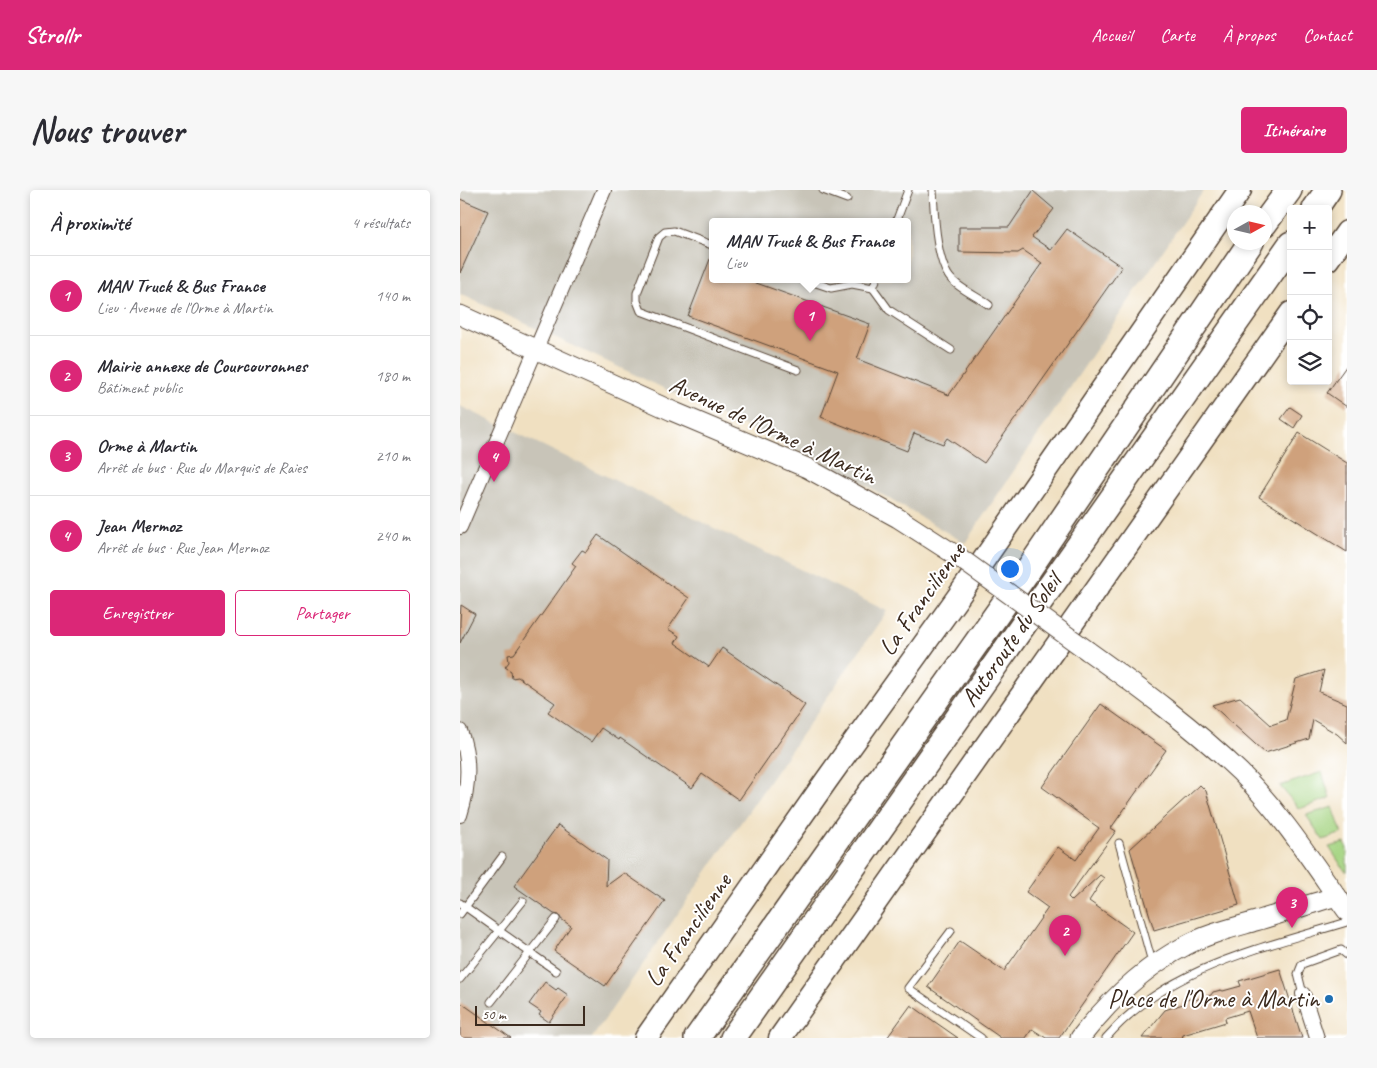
<!DOCTYPE html>
<html lang="fr">
<head>
<meta charset="utf-8">
<style>
  body { margin:0; font-family:Caveat,sans-serif; background:#f7f7f7; color:#2b2b33 }
  .controls { position:absolute; right:15px; top:15px; display:grid; overflow:hidden; border-radius:5px; box-shadow:0 2px 8px #0003 }
  .controls button { width:45px; height:45px; display:grid; place-items:center; padding:0; border:0; border-bottom:1px solid #e1e1e2; background:#fff; color:#2b2b33; font:25px sans-serif }
  .compass { position:absolute; left:767px; top:15px; width:45px; height:45px; border-radius:50%; background:#fff; box-shadow:0 2px 8px #0003; rotate:82deg }
  .scale { position:absolute; left:15px; bottom:12px; width:110px; box-sizing:border-box; padding-left:5px; border:2px solid #3b2a1e; border-top:0; font-size:14px; line-height:18px; white-space:nowrap; color:#3b2a1e; -webkit-text-stroke:4px #fff; paint-order:stroke }
  .you { position:absolute; left:549px; top:378px; width:18px; height:18px; margin:-12px; border:4px solid #fff; border-radius:50%; background:#1a73e8; box-shadow:0 0 0 8px #1a73e833 }
  .badge { display:grid; place-items:center; width:32px; height:32px; border-radius:50%; background:#db2777; color:#fff; font-size:16px; font-weight:700 }
  .pin { position:absolute; translate:-50% -41px; filter:drop-shadow(0 1px 2px #0008) }
  .pin::after { content:''; position:absolute; top:26px; width:18px; height:15px; background:inherit; clip-path:polygon(0 0,100% 0,50% 100%) }
  .popup { position:absolute; left:249px; top:28px; width:202px; height:65px; box-sizing:border-box; display:grid; place-content:center; border-radius:5px; background:#fff; filter:drop-shadow(0 1px 4px #0005); font-size:16px; white-space:nowrap; color:#7c7c81 }
  .popup b { font-size:19px; color:#2b2b33 }
  .popup::after { content:''; position:absolute; left:50%; top:100%; margin-left:-10px; border:10px solid transparent; border-top-color:#fff }
  .list { margin:0; padding:0; list-style:none }
  h2 { display:flex; justify-content:space-between; align-items:center; height:65px; margin:0; padding:0 20px; font-size:21px }
  h2 small { font-size:16px; font-weight:400; color:#7c7c81 }
  .list li { display:grid; grid-template-columns:32px 1fr auto; gap:15px; align-items:center; box-sizing:border-box; height:80px; padding:0 20px; border-top:1px solid #e1e1e2 }
  .list b { display:block; font-size:19px; white-space:nowrap }
  .list p { margin:0; font-size:16px; white-space:nowrap; color:#7c7c81 }
  .list em { font-size:16px; font-style:normal; color:#7c7c81 }
  .actions { display:flex; gap:10px; padding:15px 20px }
  .actions a { flex:1; padding:11px 0; border:1px solid #db2777; border-radius:5px; text-align:center; font-size:18px; color:#db2777 }
  .actions .main { background:#db2777; color:#fff }
  .icon { flex:none; width:28px; height:28px; fill:none; stroke:currentColor; stroke-width:2; stroke-linecap:round; stroke-linejoin:round }
  .map { position:relative; flex:none; width:887px; height:848px; overflow:hidden; border-radius:5px }
  header { display:flex; align-items:center; gap:30px; box-sizing:border-box; height:70px; padding:0 25px; background:#db2777; color:#fff }
  header strong { font-size:24px }
  nav { display:flex; gap:28px; margin-inline-start:auto; font-size:18px }
  .intro { display:flex; align-items:center; justify-content:space-between; box-sizing:border-box; height:120px; padding:0 30px }
  h1 { margin:0; font-size:35px }
  .button { padding:12px 22px; border-radius:5px; background:#db2777; color:#fff; font-size:18px; font-weight:700 }
  main { display:flex; gap:30px; padding:0 30px }
  aside { flex:1; background:#fff; border-radius:5px; box-shadow:0 2px 8px #0003 }
  .map>svg:first-child { display:block }
</style>
</head>
<body>
<header>
<strong>Strollr</strong>
<nav><a>Accueil</a><a>Carte</a><a>À propos</a><a>Contact</a></nav>
</header>
<div class="intro"><h1>Nous trouver</h1><a class="button">Itinéraire</a></div>
<main>
<aside>
<h2>À proximité<small>4 résultats</small></h2>
<ul class="list">
<li><span class="badge">1</span><div><b>MAN Truck &amp; Bus France</b><p>Lieu · Avenue de l'Orme à Martin</p></div><em>140 m</em></li>
<li><span class="badge">2</span><div><b>Mairie annexe de Courcouronnes</b><p>Bâtiment public</p></div><em>180 m</em></li>
<li><span class="badge">3</span><div><b>Orme à Martin</b><p>Arrêt de bus · Rue du Marquis de Raies</p></div><em>210 m</em></li>
<li><span class="badge">4</span><div><b>Jean Mermoz</b><p>Arrêt de bus · Rue Jean Mermoz</p></div><em>240 m</em></li>
</ul>
<div class="actions"><a class="main">Enregistrer</a><a>Partager</a></div>
</aside>
<div class="map">
<svg width="887" height="848" viewBox="0 0 887 848">
  <rect width="100%" height="100%" fill="#fff"/>
  <filter id="ink" filterUnits="userSpaceOnUse"><feTurbulence type="fractalNoise" baseFrequency=".02" numOctaves="2"/><feDisplacementMap in="SourceGraphic" scale="10" xChannelSelector="R" yChannelSelector="G"/><feConvolveMatrix kernelMatrix="1 2 1 2 8 2 1 2 1" color-interpolation-filters="sRGB"/></filter>
  <filter id="wash" filterUnits="userSpaceOnUse"><feTurbulence type="fractalNoise" baseFrequency=".0096" numOctaves="4" result="noise"/><feDisplacementMap in="SourceGraphic" scale="20" xChannelSelector="R" yChannelSelector="G"/><feGaussianBlur stdDeviation="1.12" result="paint"/><feColorMatrix in="noise" values="0 0 0 0 0 0 0 0 0 0 0 0 0 0 0 0 0 1.4 0 .05"/><feComposite in="paint" operator="in"/></filter>
  <g filter="url(#wash)">
    <rect width="100%" height="100%" fill="#f0e0c1"/>
    <!-- industrial -->
    <g fill="#c8c4b8" fill-rule="evenodd">
      <path d="M0,0H744L505,353L390,286L84,142L0,104ZM252,32H448V90H252Z"/>
      <path d="M0,216L427,421L132,848H0Z"/>
    </g>
    <!-- green -->
    <g fill="#a5d482" stroke="#707f50">
      <path d="M862,582L870,608L839,619L820,596Z"/>
      <path d="M873,617L882,643L863,650L846,625Z"/>
      <path d="M885,653L887,659V681H885L869,657Z"/>
    </g>
    <g id="blocks">
      <!-- building -->
      <g fill="#cfa17b">
        <path d="M573,1L594,19L572,47L591,60L607,39L662,77L524,273L487,248L483,254L454,243L447,261L361,227L378,181L228,126L252,64V90H288L410,134L397,169L489,205L582,73L563,60L558,63L499,62V37H549Z"/>
        <path d="M0,9L28,21L0,83Z"/>
        <path d="M887,175V217L867,203Z"/>
        <path d="M830,217L842,225L834,238L821,229Z"/>
        <path d="M839,243L887,273V362L799,307Z"/>
        <path d="M138,345L229,408L208,439L219,446L215,453L249,477L262,458L345,515L279,610L242,584L232,598L160,548L159,550L141,538L131,552L88,522L95,513L58,487L52,488L51,481L45,477L49,472L48,465L54,464L116,376L112,373L122,360L126,362Z"/>
        <path d="M1,415L15,424L0,453V432Z"/>
        <path d="M864,480L859,502L887,514V553L877,544L853,530L849,549L805,563L752,515L780,507L811,535L826,530L836,489Z"/>
        <path d="M641,514L706,560L651,638L656,641L608,707L612,711L640,685L644,688L629,711L673,742L599,848H586L572,839L566,848H541L468,797L500,751L544,781L588,718L566,702L598,657L616,670L639,638L582,597Z"/>
        <path d="M740,595L746,601L779,715L694,740L670,659Z"/>
        <path d="M98,635L147,670L146,696L164,683L205,711L145,796L94,761L111,736L101,729L99,725L94,724L54,696Z"/>
        <path d="M820,779L842,848H797L788,821L765,828L766,832L723,845L722,848H682L705,820L723,814L724,811L732,808L735,810L751,805L753,802L761,800L763,801L781,796L779,791Z"/>
        <path d="M85,792L96,800L98,798L108,805L89,832L79,825L81,822L69,814Z"/>
        <path d="M0,812L51,848H0Z"/>
        <path d="M451,815L475,832L498,848H427Z"/>
      </g>
    </g>
  </g>
  <g filter="url(#ink)">
    <use href="#blocks" fill-opacity="0" stroke="#564536" stroke-width="1"/>
    <g fill="none" stroke-linecap="round" stroke-linejoin="round">
      <!-- service casing -->
      <g stroke="#564536" stroke-width="9">
        <g id="service">
          <path d="M363,0L387,9"/>
          <path d="M473,0C474,22 476,66 488,85C494,96 518,107 529,115"/>
          <path d="M436,32L448,0"/>
          <path d="M252,55L214,41L205,42L199,47L177,103V111L181,121L338,180"/>
          <path d="M347,90L371,98L392,94L413,98L416,90"/>
          <path d="M413,98L429,120L491,160"/>
          <path d="M659,653L690,765L695,774"/>
          <path d="M0,713L96,781"/>
          <path d="M0,724L42,667"/>
          <path d="M491,741L448,798L521,848"/>
          <path d="M0,789L63,711"/>
          <path d="M843,804L838,784L842,774L881,760L887,765"/>
          <path d="M31,812L96,729"/>
          <path d="M646,848C707,777 802,758 887,732"/>
        </g>
      </g>
      <!-- minor casing -->
      <g stroke="#564536" stroke-width="16">
        <g id="minor">
          <path d="M0,337L144,0"/>
          <path d="M0,541C11,569 9,597 0,625"/>
          <path d="M843,804L857,848"/>
        </g>
      </g>
      <!-- secondary casing -->
      <g stroke="#564536" stroke-width="21">
        <g id="secondary">
          <path d="M0,125L212,221L347,278L438,328L497,366"/>
          <path d="M628,461C681,499 733,537 780,582C822,624 853,673 887,721"/>
          <path d="M620,848C649,811 682,778 725,756C747,744 772,738 796,731C823,723 850,714 877,706"/>
        </g>
      </g>
      <!-- trunk casing -->
      <g stroke="#564536" stroke-width="25">
        <g id="trunk">
          <path d="M868,69L887,42"/>
          <path d="M186,848L366,591L498,407L780,0"/>
          <path d="M320,848L831,123"/>
        </g>
      </g>
      <!-- motorway casing -->
      <g stroke="#564536" stroke-width="28">
        <g id="motorway">
          <path d="M855,19L868,0"/>
          <path d="M804,34L829,0"/>
          <path d="M237,848L566,383L791,52"/>
          <path d="M273,848L831,54"/>
        </g>
      </g>
      <!-- service -->
      <use href="#service" stroke="#fff" stroke-width="7"/>
      <!-- minor -->
      <use href="#minor" stroke="#fff" stroke-width="14"/>
      <!-- secondary -->
      <use href="#secondary" stroke="#fff" stroke-width="19"/>
      <!-- trunk -->
      <use href="#trunk" stroke="#fff" stroke-width="22"/>
      <!-- motorway -->
      <use href="#motorway" stroke="#fff" stroke-width="25"/>
      <!-- secondary-bridge casing -->
      <g stroke="#564536" stroke-width="21" stroke-linecap="butt">
        <path id="secondary-bridge" d="M497,366L628,461"/>
      </g>
      <!-- secondary-bridge -->
      <use href="#secondary-bridge" stroke="#fff" stroke-width="19"/>
    </g>
  </g>
  <!-- markers -->
  <circle fill="#1f6fb2" stroke="#fff" stroke-width="2" cx="869" cy="809" r="5"/>
  <g text-anchor="middle" dominant-baseline="central" stroke-width="4" stroke-linejoin="round" paint-order="stroke">
    <!-- street labels -->
    <g font-size="25" fill="#3b2a1e" stroke="#fff">
      <text transform="translate(313 240) rotate(25)">Avenue de l'Orme à Martin</text>
      <text transform="translate(462 409) rotate(-55)">La Francilienne</text>
      <text transform="translate(551 450) rotate(-55)">Autoroute du Soleil</text>
      <text transform="translate(228 740) rotate(-55)">La Francilienne</text>
    </g>
    <!-- poi labels -->
    <g font-size="25" fill="#3b2a1e" stroke="#fff" text-anchor="end">
      <text x="859" y="809">Place de l'Orme à Martin</text>
    </g>
  </g>
</svg>
<div class="controls">
<button>+</button>
<button>−</button>
<button><svg class="icon" aria-label="locate" viewBox="0 0 24 24"><circle cx="12" cy="12" r="6"/><path d="M12 2v4M12 18v4M2 12h4M18 12h4"/></svg></button>
<button><svg class="icon" aria-label="layers" viewBox="0 0 24 24"><path d="M12 4l9 5-9 5-9-5zM3 14l9 5 9-5"/></svg></button>
</div>
<svg class="compass" viewBox="-18 -18 36 36"><path d="M0-13l5 13h-10z" fill="#e53935"/><path d="M0 13l5-13h-10z" fill="#7c7c81"/></svg>
<div class="scale">50 m</div>
<div class="you"></div>
<div class="pin badge" style="left:350px;top:151px">1</div>
<div class="popup"><b>MAN Truck &amp; Bus France</b>Lieu</div>
<div class="pin badge" style="left:605px;top:766px">2</div>
<div class="pin badge" style="left:832px;top:738px">3</div>
<div class="pin badge" style="left:34px;top:292px">4</div>
</div>
</main>
</body>
</html>
